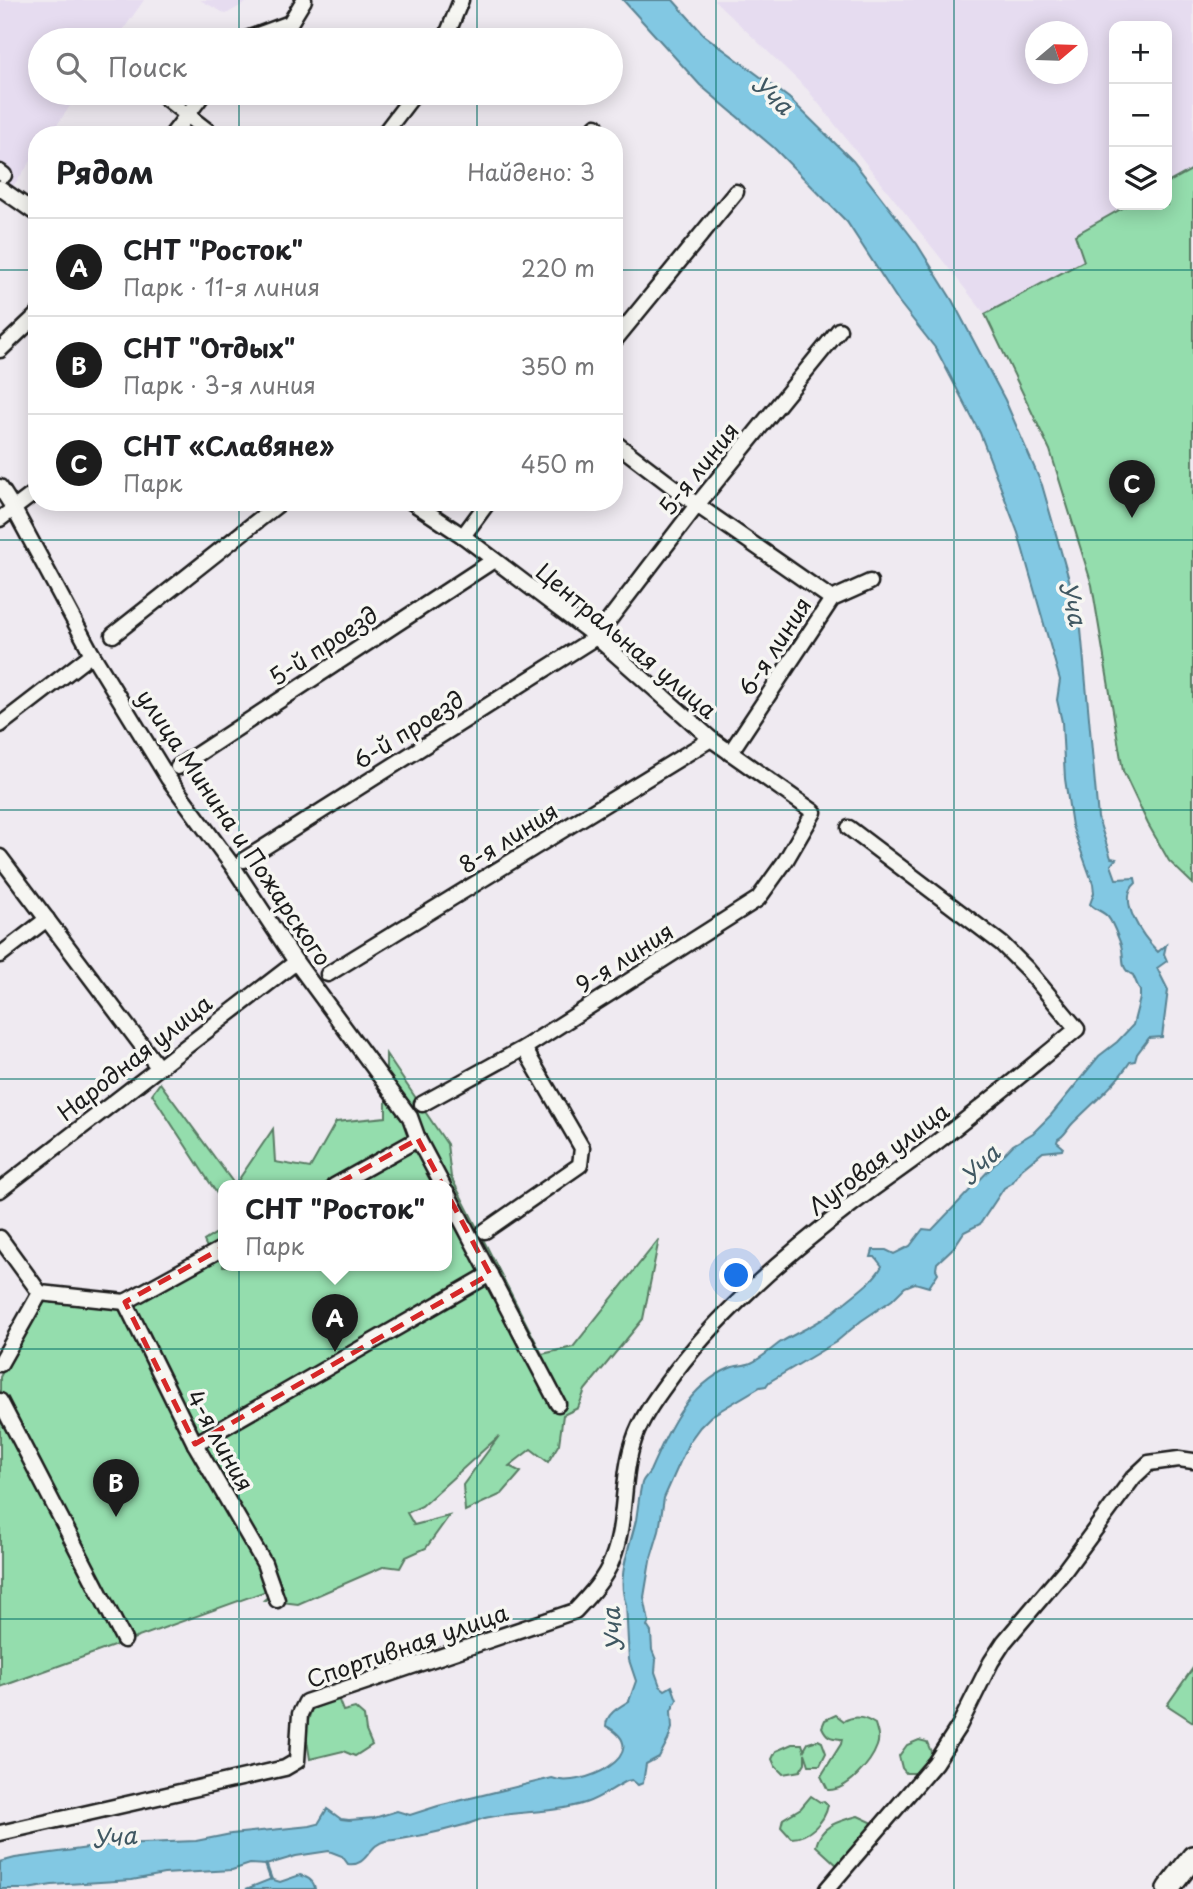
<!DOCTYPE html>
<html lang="ru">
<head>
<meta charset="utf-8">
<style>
  body { margin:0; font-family:"Playpen Sans",sans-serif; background:#f6f6f6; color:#202124 }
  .controls { position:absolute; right:21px; top:21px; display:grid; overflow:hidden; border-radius:14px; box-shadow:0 4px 18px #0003 }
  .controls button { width:63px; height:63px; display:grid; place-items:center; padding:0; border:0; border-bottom:2px solid #e0e0e0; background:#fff; color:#202124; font:35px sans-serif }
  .compass { position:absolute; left:1025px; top:21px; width:63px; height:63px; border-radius:50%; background:#fff; box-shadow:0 4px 18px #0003; rotate:71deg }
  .you { position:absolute; left:737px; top:1276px; width:24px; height:24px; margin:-18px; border:5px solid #fff; border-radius:50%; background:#1a73e8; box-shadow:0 0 0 10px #1a73e833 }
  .badge { display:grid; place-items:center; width:46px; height:46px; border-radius:50%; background:#1c1c1c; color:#fff; font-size:23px; font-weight:700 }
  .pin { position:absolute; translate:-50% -58px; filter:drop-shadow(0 2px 4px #0008) }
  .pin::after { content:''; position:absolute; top:37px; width:24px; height:21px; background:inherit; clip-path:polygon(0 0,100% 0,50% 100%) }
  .popup { position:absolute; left:218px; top:1180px; width:234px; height:91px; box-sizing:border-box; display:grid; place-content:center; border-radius:14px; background:#fff; filter:drop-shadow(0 2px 5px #0005); font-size:23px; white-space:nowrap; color:#757577 }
  .popup b { font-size:26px; color:#202124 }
  .popup::after { content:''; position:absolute; left:50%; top:100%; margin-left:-14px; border:14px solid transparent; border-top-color:#fff }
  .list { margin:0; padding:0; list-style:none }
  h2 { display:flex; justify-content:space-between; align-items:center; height:91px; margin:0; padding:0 28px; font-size:30px }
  h2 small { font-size:23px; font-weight:400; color:#757577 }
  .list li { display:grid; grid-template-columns:46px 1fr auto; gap:21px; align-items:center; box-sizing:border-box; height:98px; padding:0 28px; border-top:2px solid #e0e0e0 }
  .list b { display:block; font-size:26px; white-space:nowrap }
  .list p { margin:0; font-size:23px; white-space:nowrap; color:#757577 }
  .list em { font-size:23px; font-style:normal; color:#757577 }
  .icon { flex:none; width:38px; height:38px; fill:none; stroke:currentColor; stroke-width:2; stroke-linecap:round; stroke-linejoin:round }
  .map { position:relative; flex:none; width:1193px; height:1889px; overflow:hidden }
  .search { position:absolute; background:#fff; box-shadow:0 4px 18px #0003; left:28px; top:28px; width:595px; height:77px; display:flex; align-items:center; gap:18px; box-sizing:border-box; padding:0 24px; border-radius:38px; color:#757577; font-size:26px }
  .panel { position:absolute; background:#fff; box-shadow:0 4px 18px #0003; left:28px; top:126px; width:595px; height:385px; border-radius:28px }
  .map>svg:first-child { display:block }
</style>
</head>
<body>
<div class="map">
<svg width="1193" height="1889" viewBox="0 0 1193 1889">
  <rect width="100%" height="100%" fill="#efeaf1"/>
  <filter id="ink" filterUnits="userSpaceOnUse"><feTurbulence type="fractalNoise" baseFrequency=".0143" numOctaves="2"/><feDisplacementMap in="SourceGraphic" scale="14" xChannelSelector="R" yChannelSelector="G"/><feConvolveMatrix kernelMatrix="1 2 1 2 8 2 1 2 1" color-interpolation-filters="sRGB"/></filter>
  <g filter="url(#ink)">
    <!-- built -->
    <g fill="#e6dcf0" fill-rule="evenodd">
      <path d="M0,0H144L116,40H40V93H79L50,135H37V153L11,189L0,182Z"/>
      <path d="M200,0H251L226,14Z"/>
      <path d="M714,0H1193V169L1167,183V26H1114V205H1128L1075,235L1084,261L985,314L807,89ZM1036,32H1078V74H1036Z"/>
    </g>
    <!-- green -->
    <g fill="#94ddad" stroke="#587c64" stroke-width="2">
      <path d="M1193,169V884L1169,861L1148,824L1123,771L1092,585L1050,450L985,314L1084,261L1075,235L1128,205H1167V183Z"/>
      <path d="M386,1054L447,1144L451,1177L542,1354L573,1347L659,1239L643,1319L585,1390L578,1408L563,1415L559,1444L548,1462L531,1449L509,1466L521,1472L502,1494L465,1511L463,1485L499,1436L422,1506L407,1513L414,1525L449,1516L426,1548L406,1557L400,1568L385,1566L298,1604L264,1600L278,1588L261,1550L131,1305L212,1259L204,1241L223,1229V1266H447V1186H223V1203L152,1094L160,1083L235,1185L273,1129L275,1162L310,1168L336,1122L386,1117Z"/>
      <path d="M42,1297L123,1304L269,1590L0,1687V1377Z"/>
      <path d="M1193,1668V1722L1167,1705Z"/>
      <path d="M338,1698L343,1711L355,1708L364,1716L366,1731L372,1745L355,1756L343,1751L310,1759L305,1729L312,1709Z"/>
      <path d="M836,1715L844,1721C855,1715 864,1717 875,1724C877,1731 880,1738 877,1746C871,1763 847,1791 828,1790L821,1776L841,1744L842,1739C831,1738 827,1738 822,1727L825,1720Z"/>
      <path d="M818,1740L822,1742L826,1753L820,1765H809L805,1753V1763L800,1771L783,1774L775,1766L772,1759L776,1751L792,1744H802L804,1750L808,1743Z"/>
      <path d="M919,1740L927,1742L933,1757L920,1773H906L902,1768L899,1756L907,1745Z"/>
      <path d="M811,1796L820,1802L824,1801L828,1805C825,1822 808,1838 791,1838L781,1827L783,1819L801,1808Z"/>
      <path d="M858,1816L871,1822L873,1827L838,1866L816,1846C821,1825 839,1821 858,1816Z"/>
    </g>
    <!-- water -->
    <g fill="#82c8e3" stroke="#598393" stroke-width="2">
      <path d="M623,0H673L704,35L789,98L853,161L917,244L952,300L1005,400L1042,485L1080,618L1098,818L1111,858L1116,859L1111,865L1116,879L1135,878L1136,883C1116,900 1143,937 1158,952L1166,945L1164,954L1167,961L1157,968L1168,990L1162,1037L1149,1038L1137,1054L1135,1061L1130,1062C1115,1085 1093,1103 1073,1123C1067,1129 1065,1136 1058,1139L1057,1142L1063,1147L1062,1150L1043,1152L1022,1169L1012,1183L1004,1188L980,1224L964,1232L954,1247L937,1263L936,1269L938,1273L929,1287L915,1283L905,1287L892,1300L861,1321L836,1342L769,1382L766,1386L760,1387L711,1416L700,1427L689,1442L664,1498L659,1531L650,1561L644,1597L649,1622L647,1626L651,1632L652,1650L656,1660L655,1672L660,1686L665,1690L672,1686L677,1700L671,1711L672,1728L668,1740L659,1757L646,1764L643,1783L638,1785L632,1780L627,1781C613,1788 600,1798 585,1803C554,1813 521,1811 490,1817C481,1818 473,1823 464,1825C439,1832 413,1838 386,1841C368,1844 368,1867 348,1864L342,1856L329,1851L296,1856L266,1865L250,1864L232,1870L164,1874L132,1880L52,1885L27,1889H0V1862L15,1858L117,1844L196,1841L231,1834L310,1826L318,1824L327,1809L341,1819L349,1820L374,1818L397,1811L410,1815L438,1806L552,1778C580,1790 658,1753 606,1726C606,1714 619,1707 629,1701L636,1681L629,1660L626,1604C616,1577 630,1547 636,1520C638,1508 639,1495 642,1483C643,1479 647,1476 650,1471C667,1432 688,1385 730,1368C736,1365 744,1366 751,1363C762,1358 771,1349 781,1342C805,1328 821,1323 844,1303C856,1293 874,1281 882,1266L875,1257H871L873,1250H886L894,1254L910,1246L923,1229L932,1230L1013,1145L1033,1133L1051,1115L1099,1056L1117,1042L1133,1025L1140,998V991L1133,975C1118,968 1126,957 1120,942C1117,935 1113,923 1108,917C1103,911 1095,910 1090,904L1094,893L1093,884L1072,826L1065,779L1062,722L1057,700L1060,680L1018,533L980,433L936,349L899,302L847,222L773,147L700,85Z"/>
      <path d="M300,1875C308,1878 314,1880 315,1889H246L271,1879L280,1882Z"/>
    </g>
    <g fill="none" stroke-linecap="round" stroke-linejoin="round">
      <!-- stream -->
      <path stroke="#598393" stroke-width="3.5" d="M266,1865L271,1879"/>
      <!-- street casing -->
      <g stroke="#1c1c1c" stroke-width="19">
        <g id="street">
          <path d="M244,40L290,23L304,0"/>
          <path d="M445,40L461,0"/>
          <path d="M159,93L213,135"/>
          <path d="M172,135L204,93"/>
          <path d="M383,135L415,93"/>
          <path d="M589,135L596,126"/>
          <path d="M0,172L4,175"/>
          <path d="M0,188L37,214"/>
          <path d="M614,341L736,192"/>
          <path d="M0,350L37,315"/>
          <path d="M614,442L697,505L832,599"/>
          <path d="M0,487L14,509L92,654L168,778L232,865L296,962L410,1117L418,1139L443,1186"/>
          <path d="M412,502L463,536L596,637L711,739L814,812L786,860L758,899L524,1048L422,1104"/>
          <path d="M0,519L37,491"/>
          <path d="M463,536L488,502"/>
          <path d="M113,635L281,502"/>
          <path d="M0,725L92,654"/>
          <path d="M730,753L832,599L870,582"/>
          <path d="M178,767L494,560"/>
          <path d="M0,857L158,1067"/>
          <path d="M244,860L596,637L697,505L839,330"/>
          <path d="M0,955L47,919"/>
          <path d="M328,974L711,739"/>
          <path d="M334,1186L418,1139"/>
          <path d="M0,1190L296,962"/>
          <path d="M447,1193L558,1404"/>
          <path d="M485,1231L580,1165L582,1148L524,1048"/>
          <path d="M0,1238L40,1293"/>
          <path d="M125,1302L195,1444L264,1563L277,1600"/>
          <path d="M0,1364L40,1293L125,1302L223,1248"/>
          <path d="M0,1401L124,1640"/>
          <path d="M195,1444L490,1274"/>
          <path d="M0,1833L285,1768L297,1761L300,1714L306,1702L575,1611C589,1596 605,1579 612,1560C627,1523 621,1478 634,1440C642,1415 660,1393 675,1372C721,1311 791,1251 851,1205C878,1184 906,1166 933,1145C982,1108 1029,1068 1077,1029L1027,969L1002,944L849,828"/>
          <path d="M827,1889L935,1763L959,1726L991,1662L1004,1642L1065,1570L1133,1478L1149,1463L1179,1459L1193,1461"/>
        </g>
      </g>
      <!-- secondary casing -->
      <g stroke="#1c1c1c" stroke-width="26">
        <path id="secondary" d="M1168,1889L1193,1857"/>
      </g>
      <!-- street -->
      <use href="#street" stroke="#f6f6f2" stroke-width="14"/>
      <!-- secondary -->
      <use href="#secondary" stroke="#f6f6f2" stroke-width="21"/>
    </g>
  </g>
  <!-- marked area -->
  <path fill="none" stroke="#d62828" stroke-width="5" stroke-dasharray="14 9" stroke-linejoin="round" d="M418,1139L490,1274L195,1444L125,1302Z"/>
  <!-- grid -->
  <path fill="none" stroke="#0f766e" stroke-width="2" stroke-opacity="0.55" d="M239,0V40M477,0V40M716,0V1889M954,0V1889M239,93V135M477,93V135M0,270H37M614,270H1193M239,502V1889M477,502V1889M0,540H1193M0,810H1193M0,1079H1193M0,1349H1193M0,1619H1193"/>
  <g text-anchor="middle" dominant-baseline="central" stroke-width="7" stroke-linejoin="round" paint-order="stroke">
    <!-- street labels -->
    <g font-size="23" fill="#1c1c1c" stroke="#f6f6f2">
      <text transform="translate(698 468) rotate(-51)">5-я линия</text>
      <text transform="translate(627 640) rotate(40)">Центральная улица</text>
      <text transform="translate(323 645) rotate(-33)">5-й проезд</text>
      <text transform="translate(774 646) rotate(-57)">6-я линия</text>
      <text transform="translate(408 729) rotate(-32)">6-й проезд</text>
      <text transform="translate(235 827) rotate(56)">улица Минина и Пожарского</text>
      <text transform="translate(508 837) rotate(-32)">8-я линия</text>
      <text transform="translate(624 957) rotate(-32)">9-я линия</text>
      <text transform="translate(134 1057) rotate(-38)">Народная улица</text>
      <text transform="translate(878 1158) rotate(-37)">Луговая улица</text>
      <text transform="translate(221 1440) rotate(61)">4-я линия</text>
      <text transform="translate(407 1645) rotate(-19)">Спортивная улица</text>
    </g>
    <!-- water labels -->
    <g font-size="24" font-style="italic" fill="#405862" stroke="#f6f6f2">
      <text transform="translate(773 94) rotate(41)">Уча</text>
      <text transform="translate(1074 603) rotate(75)">Уча</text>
      <text transform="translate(979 1164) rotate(-45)">Уча</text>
      <text transform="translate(612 1630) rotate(-97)">Уча</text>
      <text transform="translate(114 1836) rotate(-6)">Уча</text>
    </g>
  </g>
</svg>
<div class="controls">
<button>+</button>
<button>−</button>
<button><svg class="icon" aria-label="layers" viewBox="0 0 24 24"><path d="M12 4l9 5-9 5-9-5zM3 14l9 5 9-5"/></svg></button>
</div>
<svg class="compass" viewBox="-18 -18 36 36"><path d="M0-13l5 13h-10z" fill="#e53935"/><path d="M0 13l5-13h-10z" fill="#757577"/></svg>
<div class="you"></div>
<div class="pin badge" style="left:335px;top:1352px">A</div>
<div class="popup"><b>СНТ &quot;Росток&quot;</b>Парк</div>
<div class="pin badge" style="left:116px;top:1517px">B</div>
<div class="pin badge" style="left:1132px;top:518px">C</div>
<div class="search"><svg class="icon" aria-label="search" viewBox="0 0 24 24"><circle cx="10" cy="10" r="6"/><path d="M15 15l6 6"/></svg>Поиск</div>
<section class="panel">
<h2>Рядом<small>Найдено: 3</small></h2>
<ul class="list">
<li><span class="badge">A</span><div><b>СНТ &quot;Росток&quot;</b><p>Парк · 11-я линия</p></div><em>220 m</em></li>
<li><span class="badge">B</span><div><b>СНТ &quot;Отдых&quot;</b><p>Парк · 3-я линия</p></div><em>350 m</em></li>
<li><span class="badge">C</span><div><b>СНТ «Славяне»</b><p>Парк</p></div><em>450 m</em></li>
</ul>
</section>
</div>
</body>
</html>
